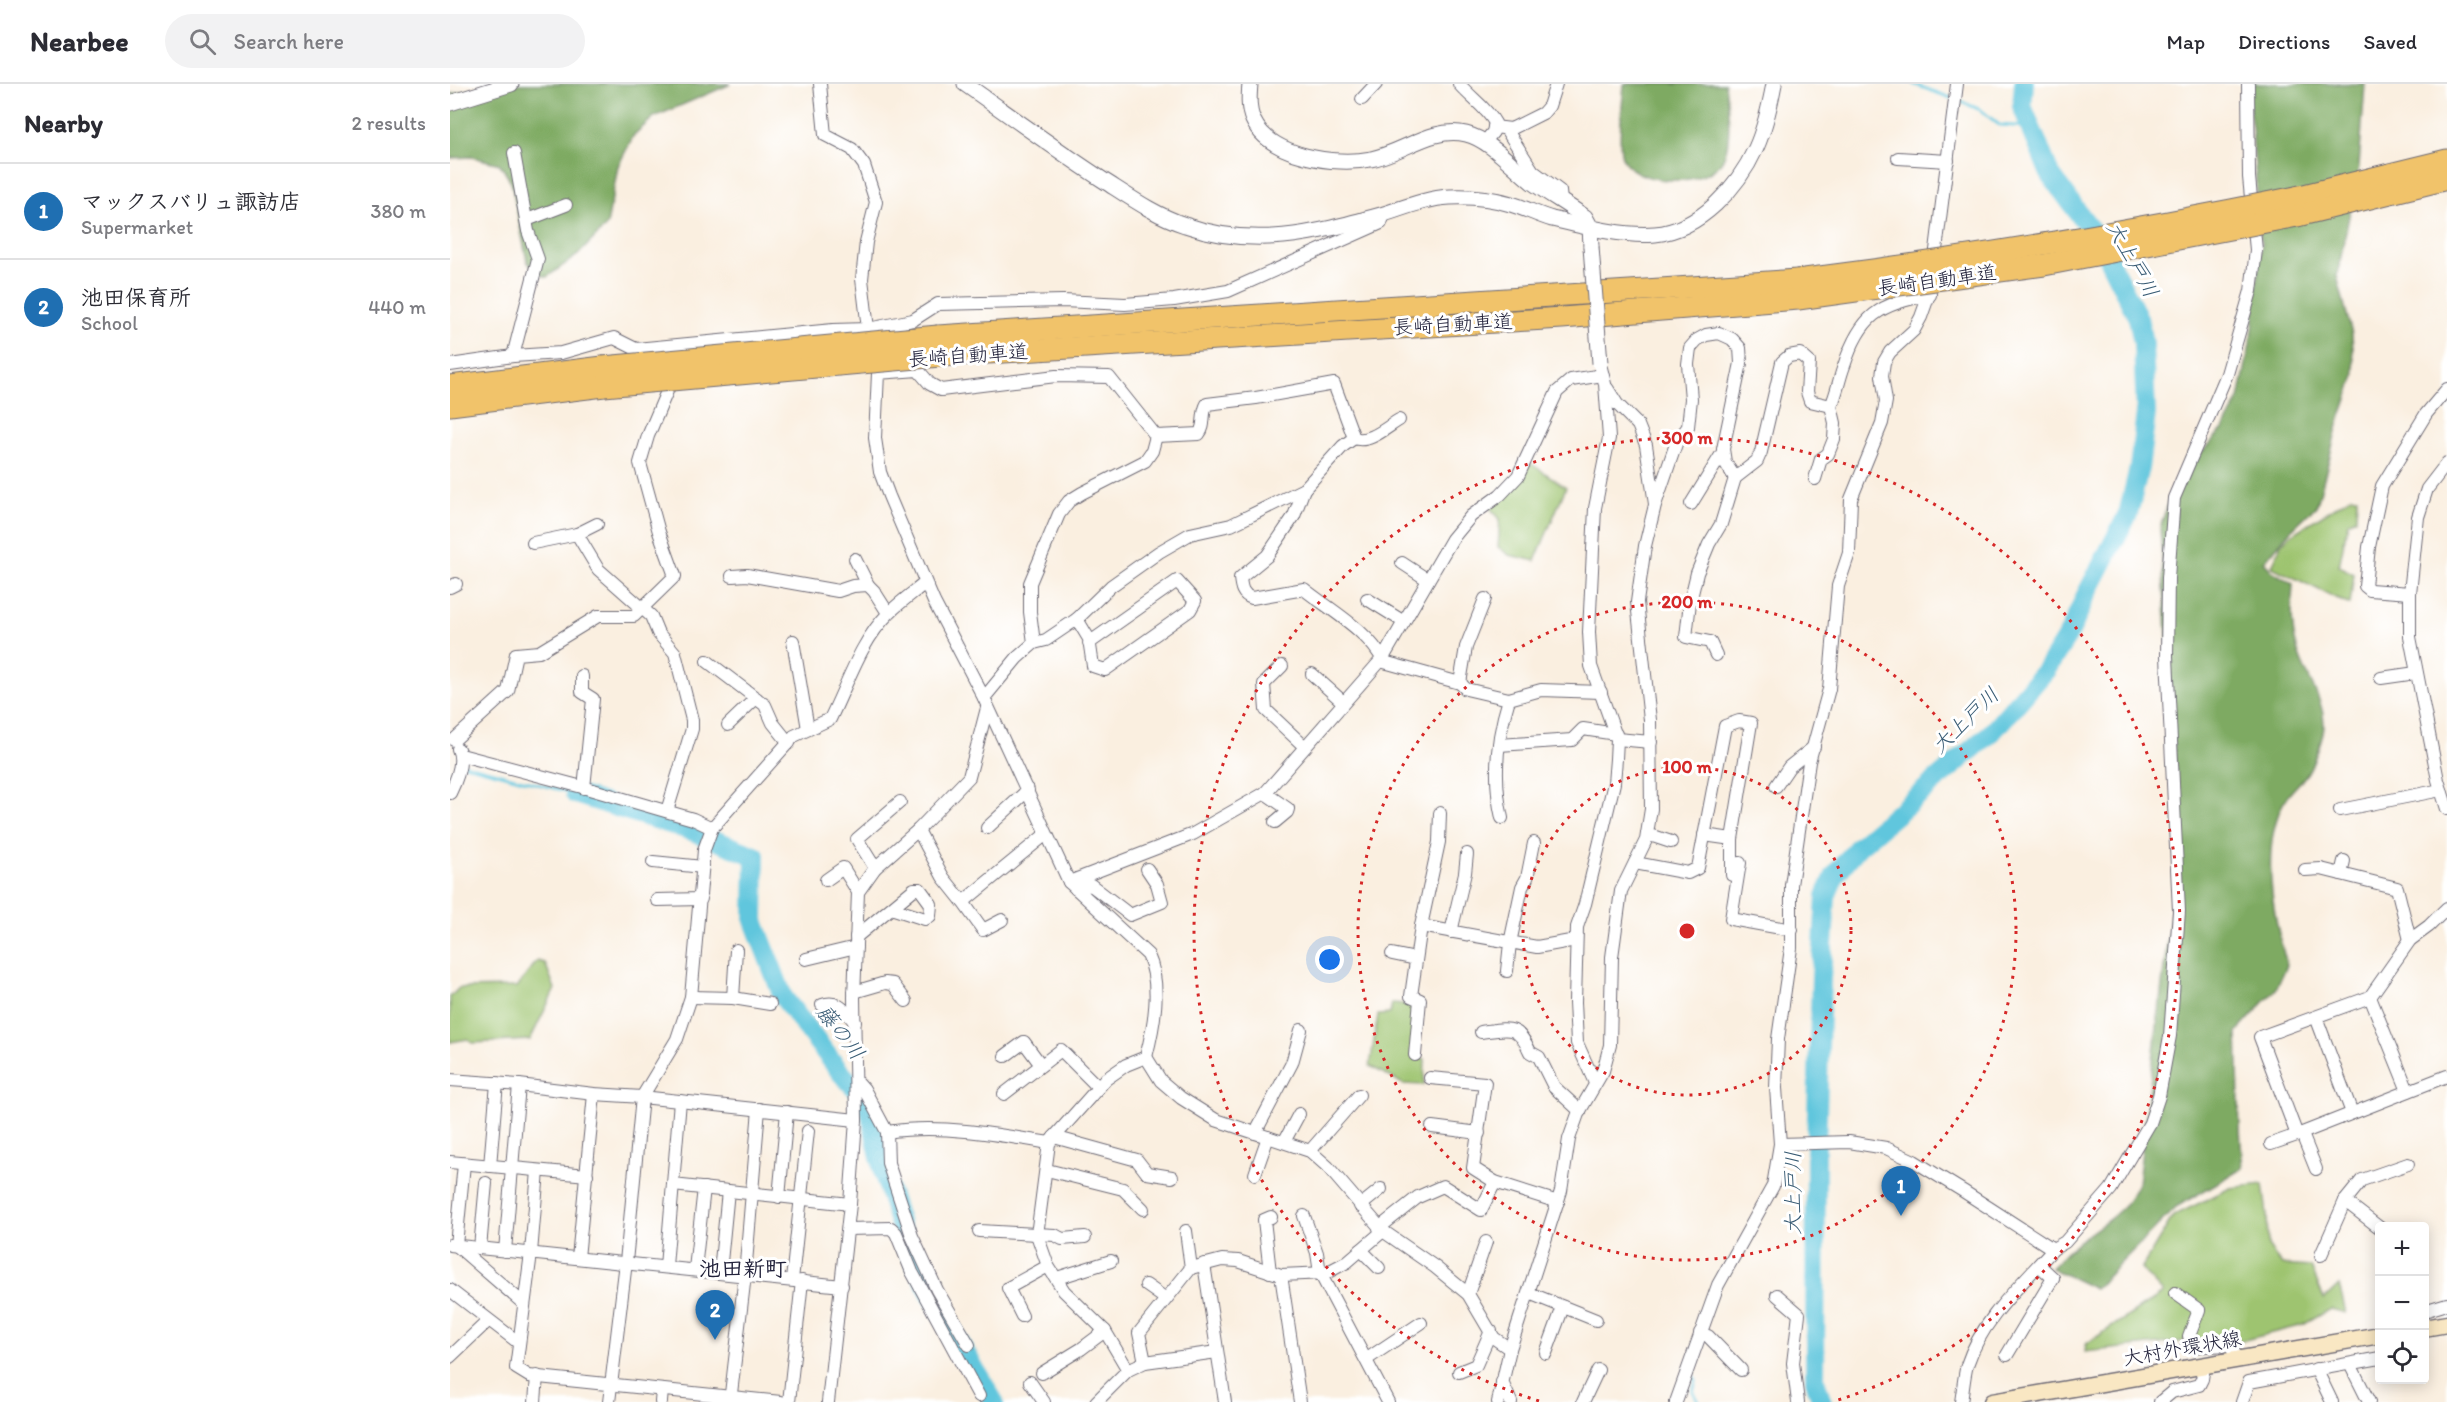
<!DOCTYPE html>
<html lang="en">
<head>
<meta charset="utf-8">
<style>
  body { margin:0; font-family:Itim,"Klee One",sans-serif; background:#f2f2f3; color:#2b2b33 }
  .controls { position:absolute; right:18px; bottom:18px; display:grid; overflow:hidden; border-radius:6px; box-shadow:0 3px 15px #0003 }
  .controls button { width:54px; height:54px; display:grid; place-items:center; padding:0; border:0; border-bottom:2px solid #e1e1e2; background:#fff; color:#2b2b33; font:30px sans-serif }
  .you { position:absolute; left:880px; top:876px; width:21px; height:21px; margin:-15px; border:4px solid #fff; border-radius:50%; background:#1a73e8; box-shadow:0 0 0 9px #1a73e833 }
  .badge { display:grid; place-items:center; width:39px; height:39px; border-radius:50%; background:#1f6fb2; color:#fff; font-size:20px; font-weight:700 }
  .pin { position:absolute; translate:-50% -50px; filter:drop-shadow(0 2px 3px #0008) }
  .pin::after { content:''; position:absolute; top:32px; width:21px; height:18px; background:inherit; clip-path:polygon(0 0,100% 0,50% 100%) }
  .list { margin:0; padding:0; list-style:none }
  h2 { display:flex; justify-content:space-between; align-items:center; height:78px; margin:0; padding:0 24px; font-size:26px }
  h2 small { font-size:20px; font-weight:400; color:#7c7c81 }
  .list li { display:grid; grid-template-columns:39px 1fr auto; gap:18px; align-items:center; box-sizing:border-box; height:96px; padding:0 24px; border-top:2px solid #e1e1e2 }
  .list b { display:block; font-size:22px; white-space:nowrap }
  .list p { margin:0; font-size:20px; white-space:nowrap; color:#7c7c81 }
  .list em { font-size:20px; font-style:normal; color:#7c7c81 }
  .icon { flex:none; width:33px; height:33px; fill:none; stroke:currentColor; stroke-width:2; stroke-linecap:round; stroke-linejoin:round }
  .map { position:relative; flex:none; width:1997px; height:1318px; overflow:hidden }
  header { display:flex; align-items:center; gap:36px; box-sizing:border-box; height:84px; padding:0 30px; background:#fff; border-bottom:2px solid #e1e1e2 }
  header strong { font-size:28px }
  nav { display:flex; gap:33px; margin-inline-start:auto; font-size:21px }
  .search { width:420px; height:54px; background:#f2f2f3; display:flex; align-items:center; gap:15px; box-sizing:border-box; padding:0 21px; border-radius:33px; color:#7c7c81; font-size:22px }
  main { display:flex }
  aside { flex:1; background:#fff }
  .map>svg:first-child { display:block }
</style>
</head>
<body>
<header>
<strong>Nearbee</strong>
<div class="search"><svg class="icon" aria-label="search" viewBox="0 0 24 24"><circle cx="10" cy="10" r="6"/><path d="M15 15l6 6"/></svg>Search here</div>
<nav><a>Map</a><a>Directions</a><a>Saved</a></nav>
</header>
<main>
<aside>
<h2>Nearby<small>2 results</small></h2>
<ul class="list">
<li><span class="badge">1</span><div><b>マックスバリュ諏訪店</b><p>Supermarket</p></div><em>380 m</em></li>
<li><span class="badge">2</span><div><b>池田保育所</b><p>School</p></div><em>440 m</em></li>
</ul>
</aside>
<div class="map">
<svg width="1997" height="1318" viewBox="0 0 1997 1318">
  <rect width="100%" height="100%" fill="#fff"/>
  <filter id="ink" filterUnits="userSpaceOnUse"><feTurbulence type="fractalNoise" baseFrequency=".0167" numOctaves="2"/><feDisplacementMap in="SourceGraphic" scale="12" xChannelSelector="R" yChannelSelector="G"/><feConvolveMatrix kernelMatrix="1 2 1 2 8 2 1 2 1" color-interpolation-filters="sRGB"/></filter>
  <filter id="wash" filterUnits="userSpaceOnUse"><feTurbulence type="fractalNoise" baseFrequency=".008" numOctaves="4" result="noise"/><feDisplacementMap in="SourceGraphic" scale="24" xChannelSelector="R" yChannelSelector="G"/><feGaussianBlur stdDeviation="1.35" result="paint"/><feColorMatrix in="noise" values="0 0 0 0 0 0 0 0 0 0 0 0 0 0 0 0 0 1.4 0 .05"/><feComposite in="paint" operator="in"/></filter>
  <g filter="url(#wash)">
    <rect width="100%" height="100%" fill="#faefe0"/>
    <!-- green -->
    <g fill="#9ec46f" stroke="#607355" stroke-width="1.5">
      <path d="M1080,379L1116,403L1085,477L1059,471L1048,463L1050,435L1040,424Z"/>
      <path d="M1902,412L1907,413L1906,434L1898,438L1889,482L1904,490L1900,521L1822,483L1831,460L1839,452Z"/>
      <path d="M87,877L95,879L105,905L80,956L22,959L18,955L0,958V913L9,904L67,903Z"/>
      <path d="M942,919L966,921L962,972L975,975L974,1001L953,1000L920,982L928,931L940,930Z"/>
      <path d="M1813,1100L1817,1131L1818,1162L1832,1181L1861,1183L1874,1215L1889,1201L1896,1229L1881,1225L1853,1241L1791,1257L1784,1252L1635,1268L1636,1260L1713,1209L1691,1185L1723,1132L1780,1104Z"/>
    </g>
    <!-- forest -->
    <g fill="#7eaa62" stroke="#50664e" stroke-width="1.5">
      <path d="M49,0H281L204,33L184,51L168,82L157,141L128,171L97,193L86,190L77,177L61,98L50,80L22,73L0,74V10Z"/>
      <path d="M1174,0H1275C1278,21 1284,64 1269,81C1251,103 1184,102 1172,73C1167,61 1173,15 1174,0Z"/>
      <path d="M1795,0H1915L1909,83L1887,192L1902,250L1905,292L1888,341L1867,421L1839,448L1814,478L1822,487L1843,500C1841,527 1841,551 1851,576C1860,599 1873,615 1874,640C1875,649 1863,680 1858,688C1852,698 1841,706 1835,716C1809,762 1823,832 1837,881L1826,905L1787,948C1789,993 1788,1039 1793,1084L1726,1123L1645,1205L1601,1184C1612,1173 1623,1160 1636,1152C1661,1134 1675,1127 1688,1099L1730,752L1710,444L1720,412L1747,374L1773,345L1789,315L1803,245L1811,161L1802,44Z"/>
    </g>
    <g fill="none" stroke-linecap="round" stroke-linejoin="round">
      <!-- stream -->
      <g stroke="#60c6dd" stroke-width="3">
        <path d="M1463,0L1501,14"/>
        <path d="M1507,16L1531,26L1549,41L1580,43"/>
        <path d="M13,680L125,710"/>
        <path d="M1244,1293L1246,1297L1243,1307L1249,1318"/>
      </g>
      <!-- river -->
      <g stroke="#60c6dd" stroke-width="20">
        <path d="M125,710L242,747L305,772L304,837L333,913L391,989L414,1013L419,1022L433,1087L457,1163L480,1208L544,1318"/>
        <path d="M1372,1318L1365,1296L1366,1066L1371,894L1376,812L1385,791L1408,763L1542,648L1596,586L1621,546L1636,511L1678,430L1689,384L1696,329L1693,259L1688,234L1651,160L1600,90L1572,22L1574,0"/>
      </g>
    </g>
  </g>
  <g filter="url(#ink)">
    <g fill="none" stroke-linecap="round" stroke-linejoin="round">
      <!-- minor casing -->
      <g stroke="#6e6a75" stroke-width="14">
        <g id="minor">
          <path d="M370,0L375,51L402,65L414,81L426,118L416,158L412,195L418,245L428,289L425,354L430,388L439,412L484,518L534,614L619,798L698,871C712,901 704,942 696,973L676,981L656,995L599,1059L587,1151L598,1182L614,1207L655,1247L678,1286"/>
          <path d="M1009,0C1021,14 1037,24 1045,39L1043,48L1034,59"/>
          <path d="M912,15L926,0"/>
          <path d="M1044,43L1061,45L1093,29L1099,22L1106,0"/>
          <path d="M1056,45L1083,87L1110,107L1111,117"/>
          <path d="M1448,74L1498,77"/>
          <path d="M77,136L116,121"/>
          <path d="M1484,182L1507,0"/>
          <path d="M63,272L88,175L78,147L64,69"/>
          <path d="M0,281L63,272L111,269L164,254L186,265L383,246L418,245L463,236L488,220L613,217L675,220L724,216L778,207L931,139L934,130"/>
          <path d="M428,289L468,286L480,300L491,306L606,292L659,293L706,352"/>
          <path d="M1157,304L1167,320L1188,341L1196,361L1205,420"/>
          <path d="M706,352L749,350C756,342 751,330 757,320L806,314L884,300L904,354"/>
          <path d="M904,354C919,360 937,343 949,336"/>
          <path d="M1997,379L1977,405L1968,433L1960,509V553L1988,696L1997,725"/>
          <path d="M1365,395L1371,375L1378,370L1384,355L1385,339L1381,322"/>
          <path d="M854,405L844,432L817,472L790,494C791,503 792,511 802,514L854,505C880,526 919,547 934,578L1010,599L1016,605L1059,615L1091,606L1151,608"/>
          <path d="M1241,420L1273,368"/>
          <path d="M147,440L127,450L148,485L201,532L208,549L225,569L242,636V645L217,727"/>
          <path d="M83,459L127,450"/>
          <path d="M405,475L418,501"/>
          <path d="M952,479L978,496"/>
          <path d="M282,492L297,491L388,507L403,502L418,501L424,507L438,529"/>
          <path d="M0,503L6,500"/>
          <path d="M1960,509L1920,506L1915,502L1919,463L1932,402L1976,330L1997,305"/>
          <path d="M917,515L954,538"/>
          <path d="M627,535L639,555L643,582L655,586L740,526L745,517L727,497L639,559"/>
          <path d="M343,557L358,645"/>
          <path d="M584,559L580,528V499L609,430L619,417L632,409L695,377L702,367L706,352"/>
          <path d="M1266,571L1260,558L1236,553L1240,518L1247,489L1259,460L1271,440L1285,394"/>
          <path d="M257,577L315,621L323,639L339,659"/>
          <path d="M832,582L814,600L816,626L855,663"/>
          <path d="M862,590L893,618"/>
          <path d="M132,592V608L143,615L134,704"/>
          <path d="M1931,594L1966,589"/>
          <path d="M1010,599L1016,563L1035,515"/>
          <path d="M534,614L567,574L584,559L596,556L627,535L661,502L709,468L740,450L781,441L854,405L893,362L904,354"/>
          <path d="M278,641L306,614"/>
          <path d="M1167,655L1201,658"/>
          <path d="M4,656L58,607L66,570L89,568L148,532H184L225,492L209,448L190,379L198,352L223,293"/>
          <path d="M1049,661L1122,656L1133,645L1166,650"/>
          <path d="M11,671L136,704L243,735L262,744"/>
          <path d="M1326,702L1339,683L1364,663"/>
          <path d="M0,709C6,697 14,677 8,665"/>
          <path d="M815,709L838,725L837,728L825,738"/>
          <path d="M1890,726L1991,706"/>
          <path d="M1052,734C1043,695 1047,653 1059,615"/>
          <path d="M537,744L578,706"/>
          <path d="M468,746L493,793L513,818L596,750"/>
          <path d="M1197,750L1221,758"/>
          <path d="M1254,751L1282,755V791L1286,792"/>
          <path d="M203,778L253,783"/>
          <path d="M1185,779L1238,789L1248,784L1275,642L1289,637L1301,639L1282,755"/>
          <path d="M1290,779L1281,835L1342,846"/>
          <path d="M425,784L407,755L450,718"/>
          <path d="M1855,786L1871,785L1947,804L1960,856"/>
          <path d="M1891,790L1894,777"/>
          <path d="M376,796L393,784L408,808"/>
          <path d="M619,798L743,750L815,709L933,574L1002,455L1021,432L1050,411L1068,392L1107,308L1121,296L1153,291"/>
          <path d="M626,805L641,801L680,831L712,818L707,800L697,785"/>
          <path d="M207,816L251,815"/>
          <path d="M513,818L533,846L552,836"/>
          <path d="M1997,824L1979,842L1960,856L1920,913L1810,953L1847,1051L1997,992"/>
          <path d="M971,842L1087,863L1126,856"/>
          <path d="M1001,848L1015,789L1017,770"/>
          <path d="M406,853L464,805H470L481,820L480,832L475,835L441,824"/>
          <path d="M942,870L966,875"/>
          <path d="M356,875L406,863"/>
          <path d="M1057,887L1060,859L1072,803L1077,794L1084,759"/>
          <path d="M404,908L435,899L443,900L456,917"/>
          <path d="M241,913L283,914L320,920"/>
          <path d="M1920,913L1958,1007"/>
          <path d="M283,914L286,866"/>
          <path d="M372,921C388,915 395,927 405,938"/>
          <path d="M1866,933L1902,1029"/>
          <path d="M1031,948C1059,944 1068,940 1080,968L1089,973L1104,1003L1130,1027"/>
          <path d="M965,971L970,916L961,912L971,842L989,758L990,729"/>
          <path d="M555,972L574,958L591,981"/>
          <path d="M696,973L711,997L731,1014L766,1036L860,1067L878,1083L933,1147L985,1183L1018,1210L1044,1254L1060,1265"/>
          <path d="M980,994L1035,999L1023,1084L1045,1098L1108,1118"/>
          <path d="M0,996L69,1001L144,1010L192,1013L406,1036"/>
          <path d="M406,996L414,1005L437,1048C490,1040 546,1050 599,1059"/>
          <path d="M1145,999L1127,959L1125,918L1127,843L1135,820L1164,699L1166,675L1167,655L1141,582L1139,548L1145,424L1159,354L1155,300L1151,284"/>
          <path d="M554,1010L611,966L648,1003"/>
          <path d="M982,1043L1029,1049"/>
          <path d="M437,1048L438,1079L462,1152L487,1206L519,1261"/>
          <path d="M805,1049L842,979L851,946"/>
          <path d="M1852,1050L1866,1085"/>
          <path d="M604,1053L687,1076L697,1089L722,1093"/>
          <path d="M834,1058L849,1030"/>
          <path d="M1330,1060L1399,1058L1436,1064L1464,1077L1513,1107L1603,1165"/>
          <path d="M1821,1060L1847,1051"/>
          <path d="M860,1067L909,1011"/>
          <path d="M0,1078L137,1091"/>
          <path d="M14,1080L6,1161L74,1220"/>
          <path d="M40,1082L47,999"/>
          <path d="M597,1086L673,1105L693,1125"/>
          <path d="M88,1087L81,1169L66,1284L79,1292L331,1318"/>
          <path d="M805,1090L818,1053"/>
          <path d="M223,1101L400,1120"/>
          <path d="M329,1113L337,1028"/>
          <path d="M910,1122L931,1105"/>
          <path d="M854,1132L867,1169L870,1189L938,1318"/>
          <path d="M929,1144L968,1113L993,1102L1031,1126L1045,1098"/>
          <path d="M1930,1144L1895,1117L1912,1096L1958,1080"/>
          <path d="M398,1145L441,1144L446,1149L462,1188L529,1312"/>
          <path d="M529,1147L605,1151L612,1155L635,1153"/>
          <path d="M736,1147L741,1184"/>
          <path d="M0,1161L392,1202"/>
          <path d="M30,1164L36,1099"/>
          <path d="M911,1166L929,1184"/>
          <path d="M55,1167L69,1001"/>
          <path d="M1871,1171L1895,1117"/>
          <path d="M128,1174L144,1010"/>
          <path d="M754,1180L775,1318"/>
          <path d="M216,1182L230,1017"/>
          <path d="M245,1185L254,1104"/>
          <path d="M270,1188L278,1107"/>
          <path d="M820,1188L814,1136L821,1133"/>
          <path d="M831,1191L850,1318"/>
          <path d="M607,1194L661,1177"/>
          <path d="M342,1196L358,1047"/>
          <path d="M696,1201L716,1215"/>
          <path d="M0,1206L69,1259"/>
          <path d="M1079,1209L1146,1236"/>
          <path d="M1725,1209L1749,1226L1739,1252L1742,1263"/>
          <path d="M1018,1210L1036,1158"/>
          <path d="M1327,1211L1349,1230L1343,1279L1348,1318"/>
          <path d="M1974,1227L1997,1220"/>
          <path d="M572,1232L558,1204L598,1182"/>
          <path d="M1250,1249L1258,1252L1291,1286"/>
          <path d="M1736,1263L1780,1261L1788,1276"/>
          <path d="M1096,1269L1113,1223"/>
          <path d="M1557,1271L1603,1194L1589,1181"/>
          <path d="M0,1273L38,1237"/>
          <path d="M917,1275L971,1239"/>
          <path d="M695,1278L689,1249L741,1184L772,1176L788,1177L831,1191L876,1189L897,1178L933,1147"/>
          <path d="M1900,1280L1919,1318"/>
          <path d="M1866,1285L1882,1318"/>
          <path d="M1009,1288L1026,1281L1041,1247"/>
          <path d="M592,1289L631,1265L655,1247"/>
          <path d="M580,1298L594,1318"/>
          <path d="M1052,1298L1061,1318"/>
          <path d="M85,1318L87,1292"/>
          <path d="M159,1318L176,1178L192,1013L227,955L241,913L254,766L262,744L344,652L380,635C398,599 410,558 439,529C450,518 463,509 475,499"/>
          <path d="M211,1318L212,1306"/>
          <path d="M280,1318L295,1191L309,1025"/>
          <path d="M339,1318L352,1197"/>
          <path d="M378,1318L400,1120L406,1036L404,913L408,808L425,784L468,746L519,693L537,624"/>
          <path d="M646,1318L678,1286L695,1278L767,1268"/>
          <path d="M1048,1318L1060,1265L1111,1107L1119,1055L1128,1030L1153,987L1160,961L1162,873L1171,807L1196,756L1201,725L1200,636L1187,518L1195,462L1205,421L1227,357L1238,343L1241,315L1238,280L1240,264L1247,256L1256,251L1269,249L1282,255L1290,264L1291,279L1273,365L1275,378L1285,394L1307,377L1311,368L1332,278L1339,272L1350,270L1359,278L1357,308L1360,317L1381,322C1387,309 1389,295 1394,282C1410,232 1429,219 1480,211"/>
          <path d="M1133,1318L1148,1286"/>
          <path d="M1226,1318L1268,1201L1323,1102L1330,1060L1326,1004L1328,955L1341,864V801L1359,678L1379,605L1388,502L1399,469L1401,415L1432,339L1436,317L1432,292L1434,278L1440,268L1464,246L1471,233L1481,205"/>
          <path d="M1511,1318C1513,1306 1514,1292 1517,1281C1532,1235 1572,1200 1603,1165L1615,1158L1661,1105L1700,1039L1709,1012L1720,952L1729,827L1717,572L1718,494L1724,414L1777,290L1801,207L1806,166L1799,93L1798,0"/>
          <path d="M1710,1318L1722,1308L1749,1301L1752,1295L1754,1282"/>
          <path d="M1792,1318L1799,1298L1930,1274"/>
        </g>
      </g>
      <!-- tertiary casing -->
      <g stroke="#6e6a75" stroke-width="17">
        <g id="tertiary">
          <path d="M515,0C562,33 608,67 656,98C681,114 707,132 735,141C804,165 863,150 931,131C953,124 977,114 1000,113C1021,112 1041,114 1061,120C1075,124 1088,131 1102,135C1132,142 1174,153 1205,150C1250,146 1288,103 1306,64C1315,44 1320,21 1324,0"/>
          <path d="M800,0C799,12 798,25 803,36C820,73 886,82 921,75C953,69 982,42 1016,50C1039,55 1064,84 1082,98C1099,110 1118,121 1135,133L1140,142L1141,163"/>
          <path d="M0,19L61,0"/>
        </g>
      </g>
      <!-- secondary casing -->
      <g stroke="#6e6a75" stroke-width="19">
        <g id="secondary">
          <path d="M1974,1244L1997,1240"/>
          <path d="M1542,1318L1930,1251"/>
        </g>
      </g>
      <!-- motorway casing -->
      <g stroke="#6e6a75" stroke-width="23">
        <g id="motorway">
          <path d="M1846,113L1997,76"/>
          <path d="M1847,132L1997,95"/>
          <path d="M488,252L1347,196"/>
          <path d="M490,272L1112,234L1348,215"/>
          <path d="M0,302L153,283"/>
          <path d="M0,321L154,302"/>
        </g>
      </g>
      <!-- minor -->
      <use href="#minor" stroke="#fff" stroke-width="12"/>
      <!-- tertiary -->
      <use href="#tertiary" stroke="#fff" stroke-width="15"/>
      <!-- secondary -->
      <use href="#secondary" stroke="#f9e7c3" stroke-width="16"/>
      <!-- motorway -->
      <use href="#motorway" stroke="#f1c36a" stroke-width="21"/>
      <!-- tertiary-bridge casing -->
      <g stroke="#6e6a75" stroke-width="17" stroke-linecap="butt">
        <path id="tertiary-bridge" d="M1141,163L1150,279"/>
      </g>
      <!-- motorway-bridge casing -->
      <g stroke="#6e6a75" stroke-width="23" stroke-linecap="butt">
        <g id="motorway-bridge">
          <path d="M1347,196C1515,175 1680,147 1846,113"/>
          <path d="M1348,215L1594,181L1847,132"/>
          <path d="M153,283L488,252"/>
          <path d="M154,302L490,272"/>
        </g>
      </g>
      <!-- tertiary-bridge -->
      <use href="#tertiary-bridge" stroke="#fff" stroke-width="15"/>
      <!-- motorway-bridge -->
      <use href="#motorway-bridge" stroke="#f1c36a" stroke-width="21"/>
    </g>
  </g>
  <!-- distance rings -->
  <g fill="none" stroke="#d62828" stroke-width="3" stroke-dasharray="3 6">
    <circle cx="1237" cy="847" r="164"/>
    <circle cx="1237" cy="847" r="329"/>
    <path d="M1089 1317A493 493 0 1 1 1385 1317"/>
  </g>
  <g text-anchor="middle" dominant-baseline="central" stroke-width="6" stroke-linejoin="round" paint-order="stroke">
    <!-- street labels -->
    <g font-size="20" fill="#22223b" stroke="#fff">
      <text transform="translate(1487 196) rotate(-8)">長崎自動車道</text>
      <text transform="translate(1003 240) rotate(-3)">長崎自動車道</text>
      <text transform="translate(518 271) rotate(-4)">長崎自動車道</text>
      <text transform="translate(1732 1264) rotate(-10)">大村外環状線</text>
    </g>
    <!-- water labels -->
    <g font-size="21" font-style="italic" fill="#385b74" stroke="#fff">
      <text transform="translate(1683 175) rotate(61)">大上戸川</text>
      <text transform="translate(1515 636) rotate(-44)">大上戸川</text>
      <text transform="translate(391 948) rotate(52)">藤の川</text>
      <text transform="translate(1342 1109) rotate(-90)">大上戸川</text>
    </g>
    <!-- quarter labels -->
    <g font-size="22" font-weight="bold" fill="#22223b" stroke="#fff">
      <text x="293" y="1184">池田新町</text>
    </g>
  </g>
  <circle cx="1237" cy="847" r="9" fill="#d62828" stroke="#fff" stroke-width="3"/>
  <g font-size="18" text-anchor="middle" font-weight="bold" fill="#d62828" stroke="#fff" stroke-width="6" stroke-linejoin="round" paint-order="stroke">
    <text x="1237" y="360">300 m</text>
    <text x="1237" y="524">200 m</text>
    <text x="1237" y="689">100 m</text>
  </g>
</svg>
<div class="controls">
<button>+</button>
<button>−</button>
<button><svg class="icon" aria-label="locate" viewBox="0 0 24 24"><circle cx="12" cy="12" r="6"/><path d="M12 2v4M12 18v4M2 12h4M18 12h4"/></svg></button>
</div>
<div class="you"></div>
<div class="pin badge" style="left:1451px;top:1132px">1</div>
<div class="pin badge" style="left:265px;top:1256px">2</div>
</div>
</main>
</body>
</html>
